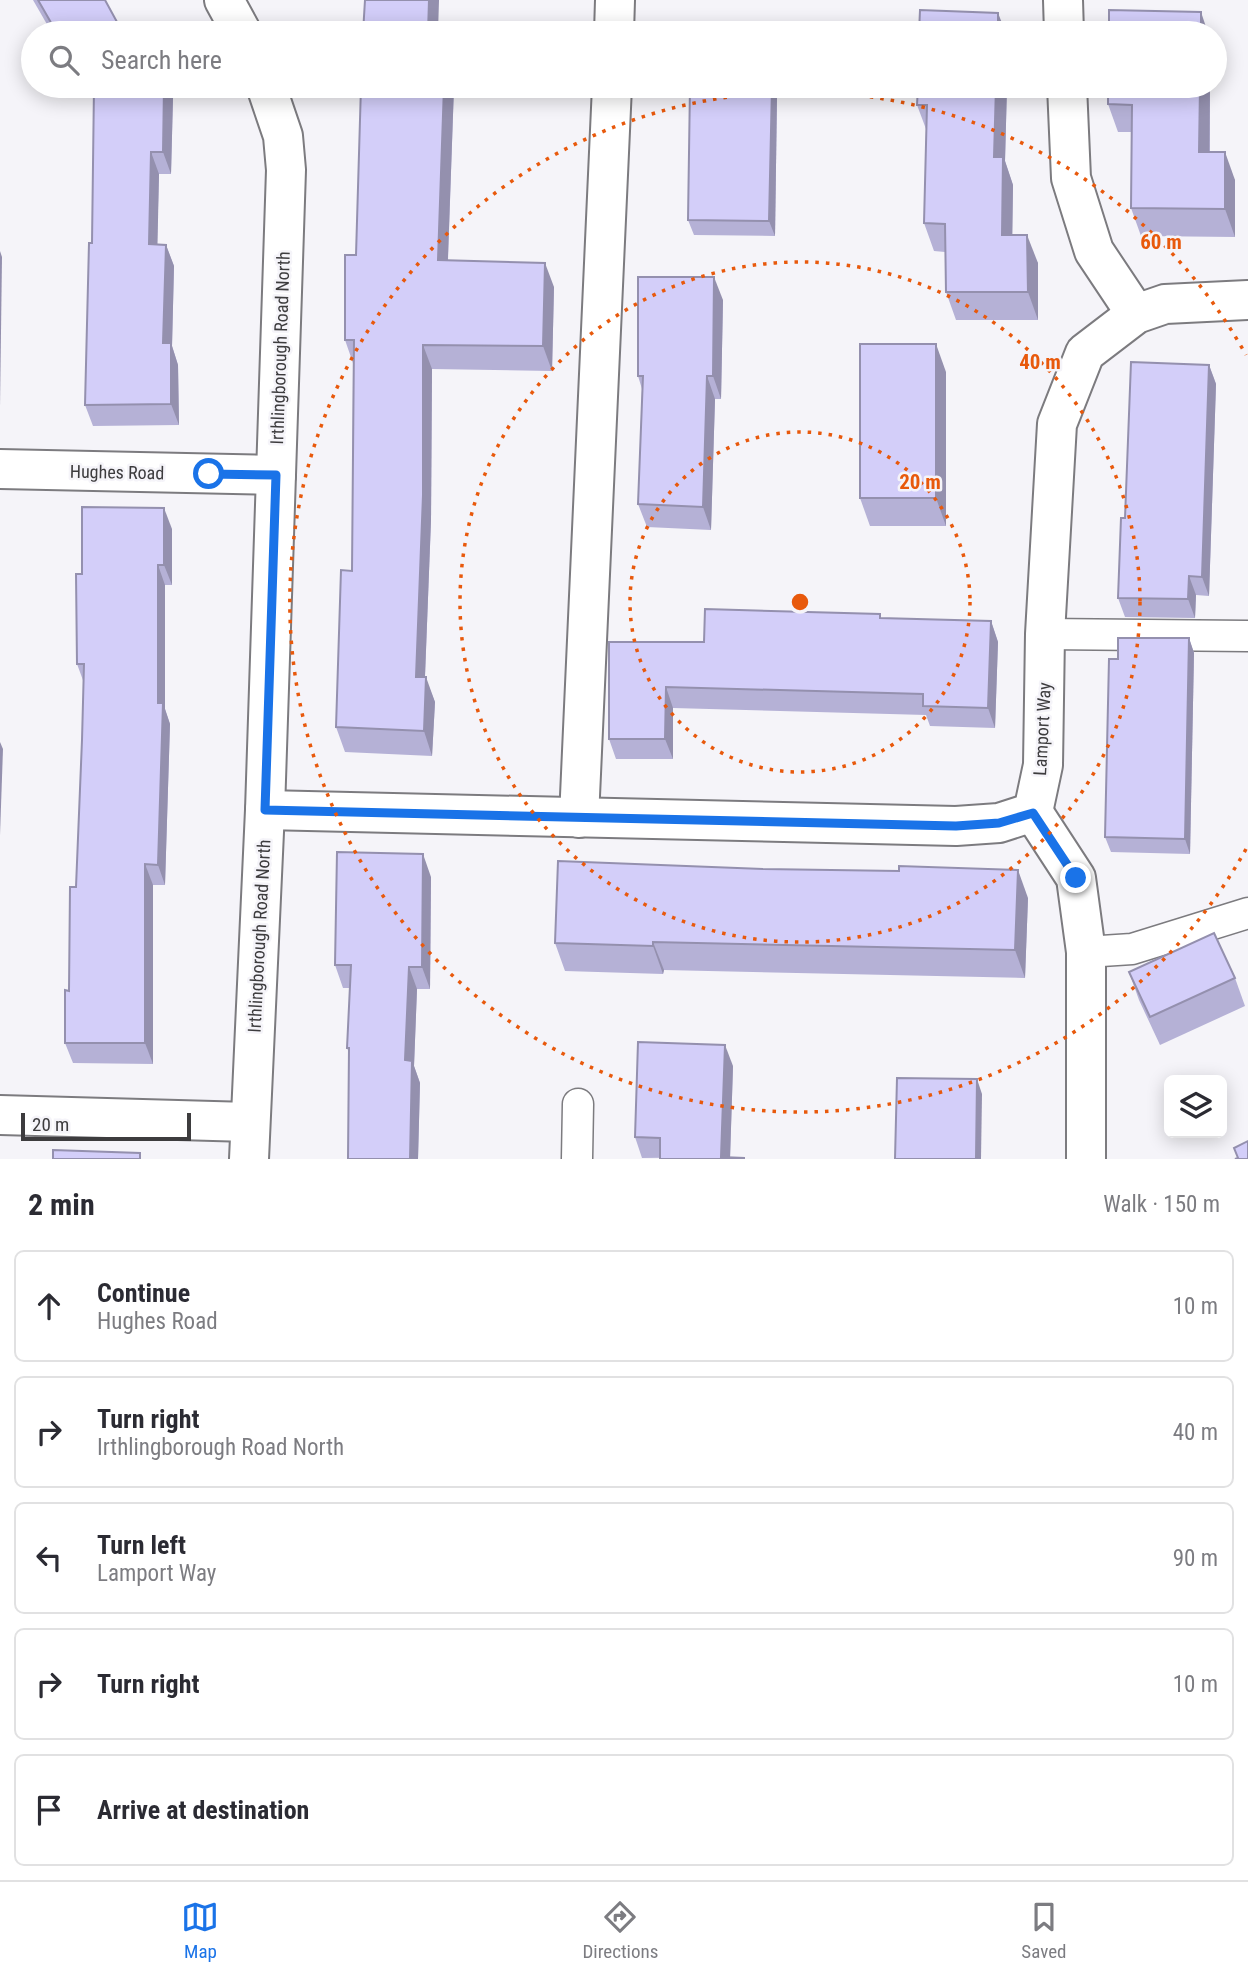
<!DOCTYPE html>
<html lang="en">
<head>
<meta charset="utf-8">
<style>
  body { margin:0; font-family:"Roboto Condensed",sans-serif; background:#f2f2f3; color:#2b2b33 }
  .controls { position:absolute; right:21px; bottom:21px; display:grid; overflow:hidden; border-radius:10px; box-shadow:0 4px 18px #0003 }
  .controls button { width:63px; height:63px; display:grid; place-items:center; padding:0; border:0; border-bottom:2px solid #e1e1e2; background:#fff; color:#2b2b33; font:35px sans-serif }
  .scale { position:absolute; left:21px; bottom:18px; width:170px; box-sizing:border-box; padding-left:7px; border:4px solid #3d3c3e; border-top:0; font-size:19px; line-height:24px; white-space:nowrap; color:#3d3c3e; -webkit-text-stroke:5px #f5f4f9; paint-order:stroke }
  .stop { position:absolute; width:21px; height:21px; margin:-16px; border:5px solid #1a73e8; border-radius:50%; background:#fff }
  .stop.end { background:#1a73e8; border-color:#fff; box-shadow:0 2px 7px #0008 }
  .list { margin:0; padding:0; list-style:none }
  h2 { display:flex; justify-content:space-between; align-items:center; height:91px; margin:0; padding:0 28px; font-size:30px }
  h2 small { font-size:23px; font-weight:400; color:#7c7c81 }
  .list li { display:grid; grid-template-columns:46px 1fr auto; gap:21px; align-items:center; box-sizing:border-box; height:112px; margin:0 14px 14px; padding:0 14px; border:2px solid #e1e1e2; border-radius:10px }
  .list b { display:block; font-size:26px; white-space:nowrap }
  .list p { margin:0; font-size:23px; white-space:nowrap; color:#7c7c81 }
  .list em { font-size:23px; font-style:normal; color:#7c7c81 }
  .icon { flex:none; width:38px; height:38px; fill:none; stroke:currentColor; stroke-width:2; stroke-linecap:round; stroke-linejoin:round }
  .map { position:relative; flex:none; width:1248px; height:1159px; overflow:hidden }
  .search { position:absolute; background:#fff; box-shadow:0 4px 18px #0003; left:21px; right:21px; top:21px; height:77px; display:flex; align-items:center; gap:18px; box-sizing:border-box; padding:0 24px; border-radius:38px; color:#7c7c81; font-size:26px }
  .sheet { height:721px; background:#fff }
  nav { display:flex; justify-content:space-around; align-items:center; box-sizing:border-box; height:98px; border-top:2px solid #e1e1e2; background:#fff; font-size:19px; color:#7c7c81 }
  nav a { display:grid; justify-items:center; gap:4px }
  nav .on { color:#1a73e8 }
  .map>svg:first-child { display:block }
</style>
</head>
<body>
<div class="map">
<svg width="1248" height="1159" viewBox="0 0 1248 1159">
  <rect width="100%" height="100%" fill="#f5f4f9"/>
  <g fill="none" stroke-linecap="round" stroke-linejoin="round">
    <!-- service casing -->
    <g stroke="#7c7b7f" stroke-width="33">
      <g id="service">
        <path d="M1045,634L1248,636"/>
        <path d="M1086,952L1132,949L1248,913"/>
        <path d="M577,1159L578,1104"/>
      </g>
    </g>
    <!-- minor casing -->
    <g stroke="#7c7b7f" stroke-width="42">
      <g id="minor">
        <path d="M1063,0L1064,33"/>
        <path d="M614,33L615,0"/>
        <path d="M1067,86L1071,178L1094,251L1136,314"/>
        <path d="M0,469L276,475"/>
        <path d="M265,810L956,826L999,823L1033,812L1043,765L1045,634L1057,424L1085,353L1136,314L1165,304L1248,300"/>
        <path d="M1033,812L1076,878L1086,952V1159"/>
        <path d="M579,818L612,86"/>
        <path d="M0,1115L249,1122"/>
      </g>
    </g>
    <!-- secondary casing -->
    <g stroke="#7c7b7f" stroke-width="42">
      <g id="secondary">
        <path d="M224,0L242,33"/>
        <path d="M249,1159L265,810L286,170L283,136L266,86"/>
      </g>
    </g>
    <!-- service -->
    <use href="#service" stroke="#fff" stroke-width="30"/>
    <!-- minor -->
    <use href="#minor" stroke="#fff" stroke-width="38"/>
    <!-- secondary -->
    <use href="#secondary" stroke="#fff" stroke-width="38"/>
  </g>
  <!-- wall -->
  <g fill="#b5b1d6">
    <path d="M33,0H105L123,33H52Z"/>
    <path d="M94,86H169L173,97L171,174H159L157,245H166L174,266L172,346L178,365L179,425L93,426L85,405L92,243Z"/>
    <path d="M361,86H454L448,260L554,287L552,371L432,369L431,520L425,677L435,702L432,756L345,752L336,727L352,571L353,363L345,340L356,255Z"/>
    <path d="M918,86H1007L1005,161L1013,185L1012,235L1038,263V320H956L946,292L945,252L934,251L924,223L926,129L917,105Z"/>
    <path d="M1210,86V152L1235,180V237L1141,236L1131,208L1132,132H1118L1108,104Z"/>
    <path d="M777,96L775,236L694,235L688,220Z"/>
    <path d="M723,300L721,399H715L711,530L647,527L638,504L642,389L638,376Z"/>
    <path d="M1209,365L1216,384L1209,596L1196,595L1195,618L1125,617L1118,598L1125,518Z"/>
    <path d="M946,372V526H870L860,498Z"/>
    <path d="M172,529V585H165V709L170,724L165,885H153V1064L73,1063L65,1043L76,887L84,683L77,664L82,574Z"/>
    <path d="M881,618L991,621L998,642L995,728L930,726L926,715L673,708V759H616L609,739L704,642Z"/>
    <path d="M1189,638L1194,653L1190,854L1111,852L1105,837L1118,659Z"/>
    <path d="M431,877L430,989H417L414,1066L420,1083L418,1159H348L349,1053L347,1048L350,988H343L335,965Z"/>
    <path d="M1028,898L1025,978L664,970L663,974L565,971L555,943Z"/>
    <path d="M1129,972L1235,978L1245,1006L1160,1045L1139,1000Z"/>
    <path d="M733,1066L730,1157L642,1158L635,1137Z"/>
  </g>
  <!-- shaded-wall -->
  <g fill="#9490ae">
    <path d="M429,0H439L438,33H428Z"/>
    <path d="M1201,12L1208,33H1201Z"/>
    <path d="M998,13L1006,33H998Z"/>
    <path d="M164,86H169L173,97L171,174L163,152Z"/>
    <path d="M444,86H454L447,284L438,260Z"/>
    <path d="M772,86H773L777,96L775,236L769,221Z"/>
    <path d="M996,86H1007L1005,161L1013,185L1012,263L1002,235L994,157Z"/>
    <path d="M1200,86H1210L1209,180L1199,152Z"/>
    <path d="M151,152L159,174L157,266L149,244Z"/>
    <path d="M1225,152L1235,180V237L1225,209Z"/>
    <path d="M1027,235L1038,263V320L1028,292Z"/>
    <path d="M166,245L174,266L172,346L178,365L179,425L171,404L163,343Z"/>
    <path d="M0,251L2,257L0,407Z"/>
    <path d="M545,263L554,287L552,371L543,346Z"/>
    <path d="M714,277L723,300L721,399L713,376Z"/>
    <path d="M936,344L946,372V526L936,498Z"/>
    <path d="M423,345L432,369L431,520L424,701L416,677Z"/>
    <path d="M1209,365L1216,384L1209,596L1202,577Z"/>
    <path d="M707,376L715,399L711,530L703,507Z"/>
    <path d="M164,508L172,529V585L164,565Z"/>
    <path d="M158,565L165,585V709L170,724L165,885L158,865Z"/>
    <path d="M1189,576L1196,595L1195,618L1188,599Z"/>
    <path d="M991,621L998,642L995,728L988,708Z"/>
    <path d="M1189,638L1194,653L1190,854L1185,839Z"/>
    <path d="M426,677L435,702L432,756L424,731Z"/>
    <path d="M666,687L673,708V759L665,739Z"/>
    <path d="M0,742L3,749L0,835Z"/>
    <path d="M423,854L431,877L430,989L422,967Z"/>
    <path d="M145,864L153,885V1064L145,1043Z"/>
    <path d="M1018,870L1028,898L1025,978L1015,950Z"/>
    <path d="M653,942L664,970L663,974L653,946Z"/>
    <path d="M409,967L417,989L414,1066L420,1083L418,1159H410L405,1060Z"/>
    <path d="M725,1045L733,1066L730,1159L721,1157Z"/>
    <path d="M977,1079L982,1094L981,1159H976Z"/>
  </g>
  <!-- building -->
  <g fill="#d3cef9" stroke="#9490ae" stroke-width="2">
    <path d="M38,0H105L123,33H57Z"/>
    <path d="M365,0H429L428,33H363Z"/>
    <path d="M920,10L998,13V33H919Z"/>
    <path d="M1109,10L1201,12V33H1109Z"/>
    <path d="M94,86H164L163,152H151L149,244L166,245L163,343H171V404L85,405L89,243H92Z"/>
    <path d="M361,86H444L438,260L545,263L543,346L423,345V495L416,677H426L424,731L336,727L341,570L352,571L354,340H345V255H356Z"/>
    <path d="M690,86H772L769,221L688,220Z"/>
    <path d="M918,86H996L994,157H1003L1002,235H1027L1028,292H946L945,224L924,223L927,105H917Z"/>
    <path d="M1108,86H1200L1199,152H1225V209L1131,208L1132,105L1108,104Z"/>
    <path d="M638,277H714L713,376H707L703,507L638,504L643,376H638Z"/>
    <rect x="860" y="344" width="76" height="154"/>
    <path d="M1131,362L1209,365L1202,577L1189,576L1188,599L1118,598L1121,518H1125Z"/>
    <path d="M82,507L164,508V565H158V703H163L158,865L145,864V1043H65V990L69,991L70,887H76L82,740L84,664H77L76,574H82Z"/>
    <path d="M705,609L880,614V618L991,621L988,708L923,706V694L666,687L665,739H609V642H704Z"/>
    <path d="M1118,638H1189L1185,839L1105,837L1109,659H1118Z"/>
    <path d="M337,852L423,854L422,967H409L405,1060L412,1061L410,1159H348L349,1048H347L351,965H335Z"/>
    <path d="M558,861L763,869L899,871V866L1018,870L1015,950L653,942V946L555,943Z"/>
    <path d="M1214,933L1235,978L1150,1017L1129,972Z"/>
    <path d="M638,1042L725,1045L721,1157L744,1158V1159H660V1138L635,1137Z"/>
    <path d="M897,1078L977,1079L976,1159H895Z"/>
    <path d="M1248,1141V1159H1235L1238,1158L1234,1148Z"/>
    <path d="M53,1150L140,1153V1159H53Z"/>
  </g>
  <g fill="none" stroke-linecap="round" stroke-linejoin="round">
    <!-- route -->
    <path stroke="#1a73e8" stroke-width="9" d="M209,474L276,475L265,810L956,826L999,823L1033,813L1076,878"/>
  </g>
  <!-- distance rings -->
  <g fill="none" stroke="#e8590c" stroke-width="3.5" stroke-dasharray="3.5 7">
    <circle cx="800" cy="602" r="170"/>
    <circle cx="800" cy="602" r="340"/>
    <path d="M1246 849A510 510 0 1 1 1246 355"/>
  </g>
  <g text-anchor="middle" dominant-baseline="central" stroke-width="5" stroke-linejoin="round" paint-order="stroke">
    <!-- street labels -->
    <g font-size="18" fill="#3d3c3e" stroke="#f5f4f9">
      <text transform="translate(280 348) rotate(-88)">Irthlingborough Road North</text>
      <text transform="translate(117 472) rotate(1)">Hughes Road</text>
      <text transform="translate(1042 729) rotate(-87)">Lamport Way</text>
      <text transform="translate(259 936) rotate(-87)">Irthlingborough Road North</text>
    </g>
  </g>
  <circle cx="800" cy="602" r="10" fill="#e8590c" stroke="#f5f4f9" stroke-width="3.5"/>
  <g font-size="21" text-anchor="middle" font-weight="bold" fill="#e8590c" stroke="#f5f4f9" stroke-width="5" stroke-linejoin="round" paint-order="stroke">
    <text x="1161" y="249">60 m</text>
    <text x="1040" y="369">40 m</text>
    <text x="920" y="489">20 m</text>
  </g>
</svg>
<div class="controls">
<button><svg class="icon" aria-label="layers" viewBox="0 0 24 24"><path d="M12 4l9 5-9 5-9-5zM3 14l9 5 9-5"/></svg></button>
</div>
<div class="scale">20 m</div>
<div class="stop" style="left:209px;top:474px"></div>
<div class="stop end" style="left:1076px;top:878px"></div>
<div class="search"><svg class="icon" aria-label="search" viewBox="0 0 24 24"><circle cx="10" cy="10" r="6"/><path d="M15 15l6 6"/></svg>Search here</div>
</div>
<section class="sheet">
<h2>2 min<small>Walk · 150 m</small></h2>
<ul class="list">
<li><svg class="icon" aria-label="ahead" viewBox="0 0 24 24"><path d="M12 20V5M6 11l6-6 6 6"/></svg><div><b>Continue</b><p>Hughes Road</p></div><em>10 m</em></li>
<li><svg class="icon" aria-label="right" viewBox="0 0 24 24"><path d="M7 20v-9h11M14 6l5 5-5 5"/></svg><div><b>Turn right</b><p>Irthlingborough Road North</p></div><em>40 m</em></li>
<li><svg class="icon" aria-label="left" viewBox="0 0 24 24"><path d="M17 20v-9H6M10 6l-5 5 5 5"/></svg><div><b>Turn left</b><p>Lamport Way</p></div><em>90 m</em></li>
<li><svg class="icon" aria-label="right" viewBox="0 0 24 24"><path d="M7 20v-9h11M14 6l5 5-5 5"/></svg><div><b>Turn right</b></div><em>10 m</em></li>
<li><svg class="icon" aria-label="arrive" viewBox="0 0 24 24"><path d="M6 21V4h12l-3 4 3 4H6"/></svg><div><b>Arrive at destination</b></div></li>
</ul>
</section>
<nav>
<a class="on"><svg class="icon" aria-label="map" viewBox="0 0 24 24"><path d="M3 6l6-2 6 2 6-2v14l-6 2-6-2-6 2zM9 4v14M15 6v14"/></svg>Map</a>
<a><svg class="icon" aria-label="directions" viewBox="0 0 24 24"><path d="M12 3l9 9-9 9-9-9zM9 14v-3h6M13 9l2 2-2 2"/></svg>Directions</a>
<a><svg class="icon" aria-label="saved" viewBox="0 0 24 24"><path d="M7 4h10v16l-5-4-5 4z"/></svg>Saved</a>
</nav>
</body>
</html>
